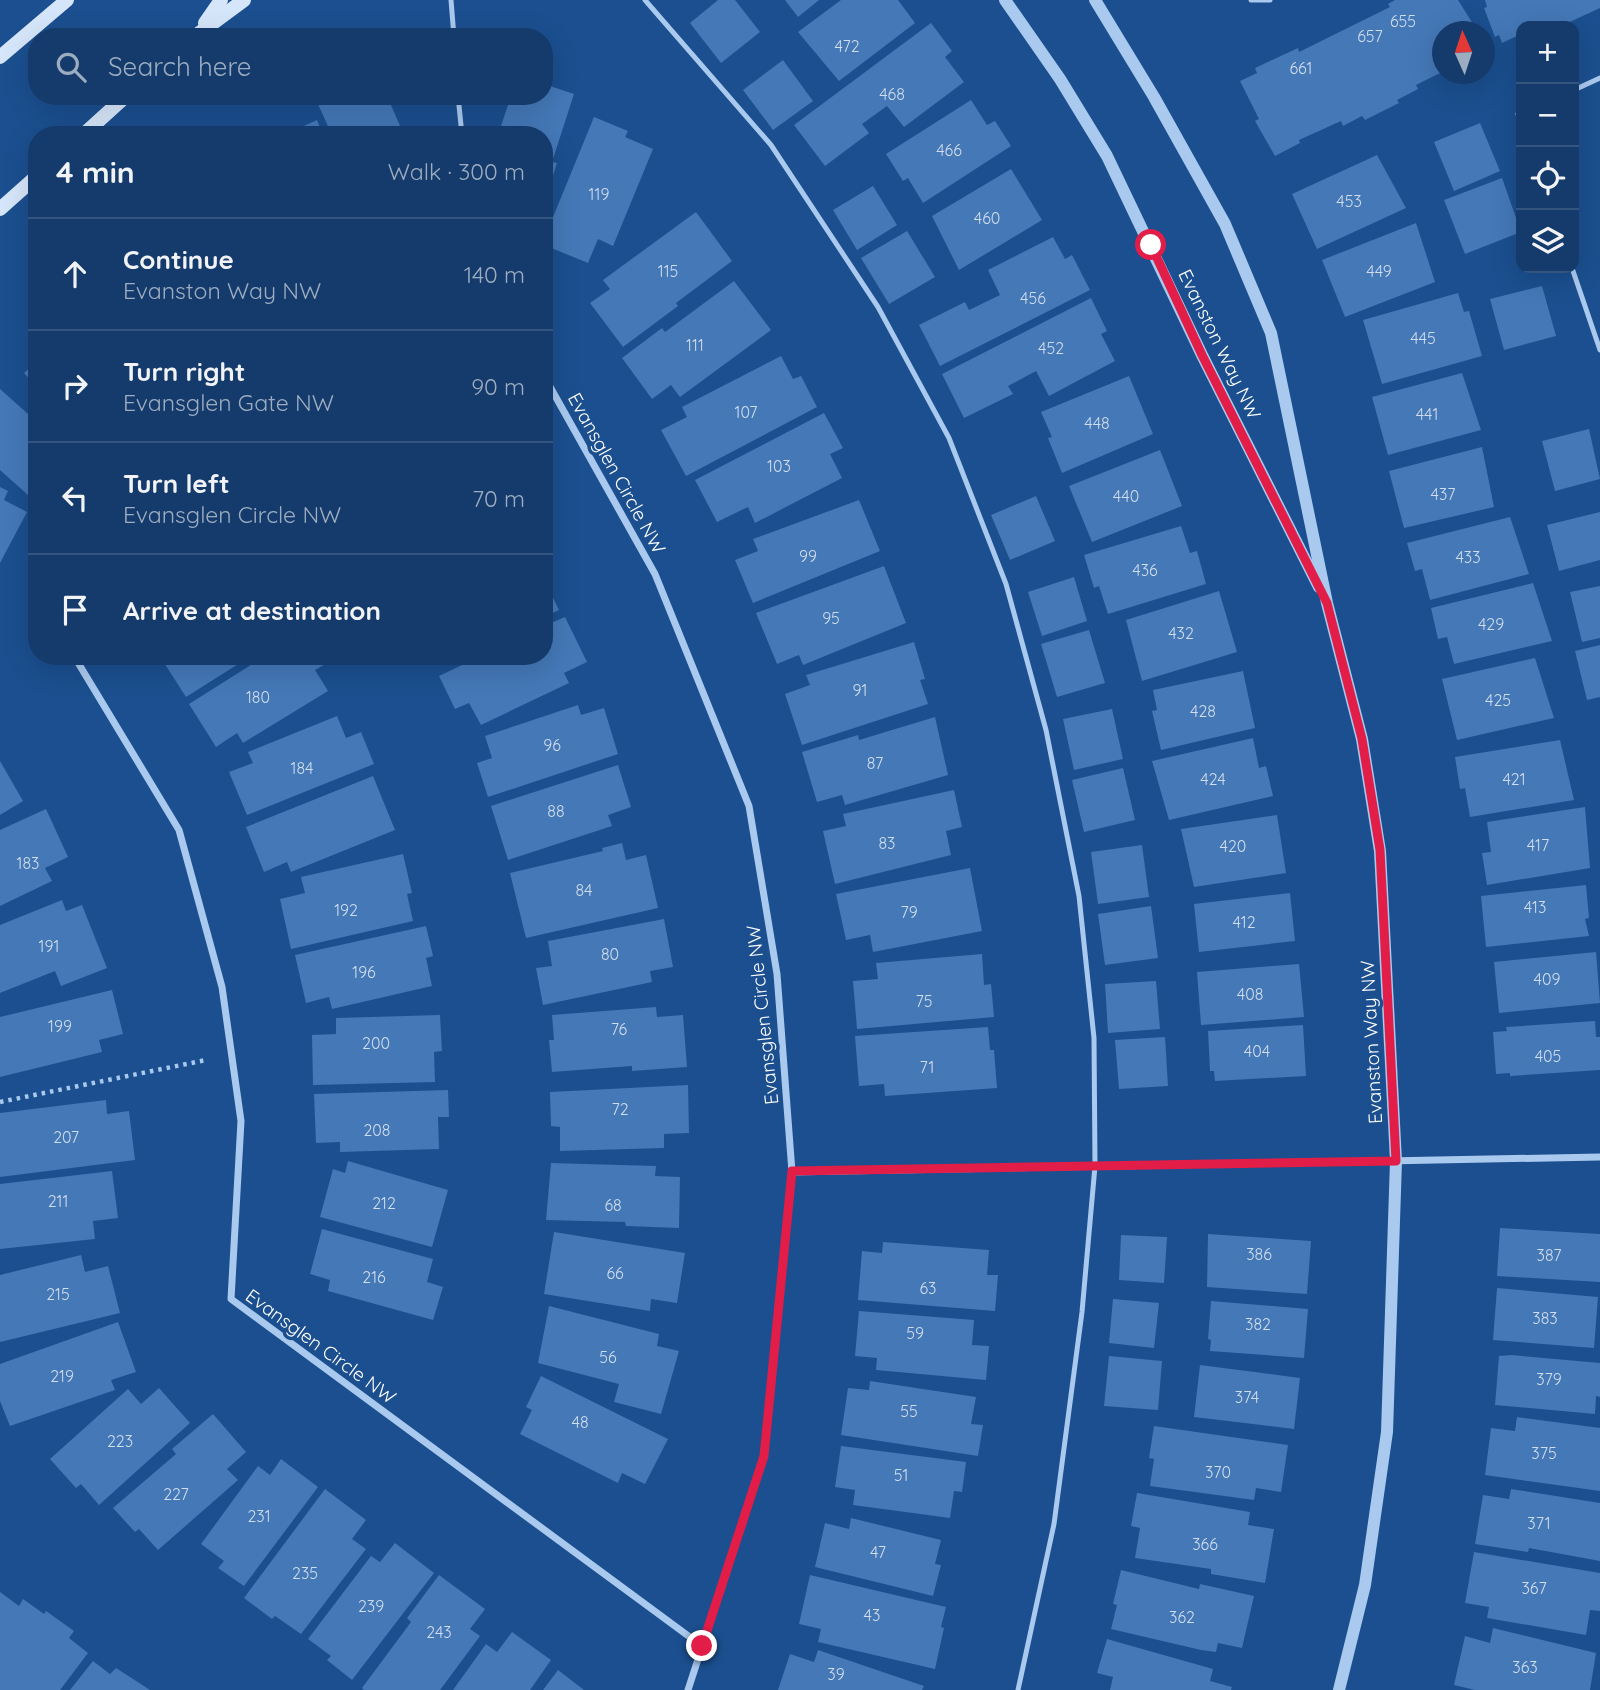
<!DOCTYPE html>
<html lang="en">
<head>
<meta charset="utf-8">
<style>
  body { margin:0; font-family:Quicksand,sans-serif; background:#214673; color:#f1f3f6 }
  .controls { position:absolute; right:21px; top:21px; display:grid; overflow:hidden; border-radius:14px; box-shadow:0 7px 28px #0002 }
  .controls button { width:63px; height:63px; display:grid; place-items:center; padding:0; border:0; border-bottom:2px solid #33557e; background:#143b6b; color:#f1f3f6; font:35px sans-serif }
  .compass { position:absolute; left:1432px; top:21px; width:63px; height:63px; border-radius:50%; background:#143b6b; box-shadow:0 7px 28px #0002; rotate:357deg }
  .stop { position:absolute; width:21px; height:21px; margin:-16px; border:5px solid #e11d48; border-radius:50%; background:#fff }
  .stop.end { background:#e11d48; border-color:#fff; box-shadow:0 2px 7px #0008 }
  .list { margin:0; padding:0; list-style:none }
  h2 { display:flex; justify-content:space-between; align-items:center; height:91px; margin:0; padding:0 28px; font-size:30px }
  h2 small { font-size:23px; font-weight:400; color:#9dadc1 }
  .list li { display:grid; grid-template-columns:46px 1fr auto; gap:21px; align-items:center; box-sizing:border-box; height:112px; padding:0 28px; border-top:2px solid #33557e }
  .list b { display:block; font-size:26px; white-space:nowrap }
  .list p { margin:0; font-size:23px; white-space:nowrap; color:#9dadc1 }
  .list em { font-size:23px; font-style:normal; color:#9dadc1 }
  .icon { flex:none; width:38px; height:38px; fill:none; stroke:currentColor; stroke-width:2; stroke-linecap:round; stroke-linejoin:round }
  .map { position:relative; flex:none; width:1600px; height:1690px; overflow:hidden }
  .search { position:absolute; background:#143b6b; box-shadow:0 7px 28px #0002; left:28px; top:28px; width:525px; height:77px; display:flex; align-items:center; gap:18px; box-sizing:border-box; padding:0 24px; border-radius:28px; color:#9dadc1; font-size:26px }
  .panel { position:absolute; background:#143b6b; box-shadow:0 7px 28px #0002; left:28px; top:126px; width:525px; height:539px; border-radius:28px }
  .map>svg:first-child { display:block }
</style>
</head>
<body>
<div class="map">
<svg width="1600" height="1690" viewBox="0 0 1600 1690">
  <rect width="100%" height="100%" fill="#1b4f8f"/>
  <!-- building -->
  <g fill="#4478b7">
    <path d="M718,0H735L760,32L721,63L690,23Z"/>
    <path d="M785,0H819L798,17Z"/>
    <path d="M841,0H898L915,23L839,81L798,32Z"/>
    <path d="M1395,0H1458L1478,32H1442V72L1416,85L1418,89L1397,100L1399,103L1365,120L1362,116L1343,126L1341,121L1299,140L1300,143L1275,156L1255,121L1259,119L1240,81L1257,73L1255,68L1298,48L1299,52L1390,7L1388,4Z"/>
    <path d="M1485,0H1600V8L1561,26H1521V34L1502,43L1499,35L1495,37L1484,8L1487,7Z"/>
    <path d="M931,23L952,51L945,57L964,82L904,127L887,106L862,124L869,133L825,166L794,125Z"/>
    <path d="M783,60L813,101L773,130L743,90Z"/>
    <path d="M544,84L574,94L552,162L557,163L545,201L544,135H498L511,96H544Z"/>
    <path d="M332,96H387L404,135H332L317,102Z"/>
    <path d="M971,100L987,125L995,121L1011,146L923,203L908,178L903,181L886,154Z"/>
    <path d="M594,117L628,131L625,137L653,149L613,246L598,239L588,263L544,245V239Z"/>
    <path d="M317,120L323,135H284Z"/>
    <path d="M1480,123L1500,171L1454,191L1434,142Z"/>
    <path d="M1377,155L1406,208L1317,249L1292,194Z"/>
    <path d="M1011,169L1042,220L959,270L932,216Z"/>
    <path d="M1502,178L1521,232L1465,254L1444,200Z"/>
    <path d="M873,186L897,225L857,250L833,210Z"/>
    <path d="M696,212L732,261L676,303L678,306L623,347L590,303L610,289L603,280Z"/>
    <path d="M1416,223L1435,282L1345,317L1322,260Z"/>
    <path d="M907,231L935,277L889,304L861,258Z"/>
    <path d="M1053,237L1065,259L1072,255L1090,290L940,366L919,325L965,302L969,310L1000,295L988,270Z"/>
    <path d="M734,281L771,330L680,397L671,385L652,399L622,358L662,328L665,332Z"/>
    <path d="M1542,286L1556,336L1504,350L1490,299Z"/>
    <path d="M1458,293L1464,312L1469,311L1482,356L1382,384L1363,320Z"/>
    <path d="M1091,298L1107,331L1101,334L1115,361L1049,396L1036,371L1008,386L1013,394L964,418L942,374Z"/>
    <path d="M781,356L793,379L801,376L817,407L686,476L661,430L687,417L682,407Z"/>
    <path d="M37,362V387L24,373Z"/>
    <path d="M1462,373L1481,430L1388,455L1372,397Z"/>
    <path d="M1129,376L1153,434L1062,473L1048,438L1052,437L1041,412Z"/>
    <path d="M0,389L37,422V503L0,470Z"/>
    <path d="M824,413L843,448L830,454L842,478L755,523L748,507L717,522L695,480Z"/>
    <path d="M1589,429L1600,479L1555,491L1542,441Z"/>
    <path d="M1482,447L1494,507L1404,528L1389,471Z"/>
    <path d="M1160,450L1182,506L1092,542L1069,486Z"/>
    <path d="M0,487L8,491L4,500L27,512L0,563Z"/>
    <path d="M1036,496L1055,541L1010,560L991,515Z"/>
    <path d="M859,500L880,551L753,603L735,560L758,551L753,539Z"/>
    <path d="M1600,512V560L1559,571L1547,525Z"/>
    <path d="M1510,517L1529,574L1430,600L1422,569L1415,571L1407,543Z"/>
    <path d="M1181,526L1190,553L1197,551L1206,584L1108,614L1099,586L1094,588L1084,555Z"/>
    <path d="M884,566L906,623L803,665L799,655L777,664L756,613Z"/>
    <path d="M1074,577L1087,621L1042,636L1028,592Z"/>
    <path d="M544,579L559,610L544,617Z"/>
    <path d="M1533,583L1552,641L1454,664L1447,637L1438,639L1431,608Z"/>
    <path d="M1600,586V638L1582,642L1570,592Z"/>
    <path d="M1219,591L1237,652L1142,681L1126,620Z"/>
    <path d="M565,617L587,662L564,673L569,683L481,725L469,703L455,709L439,676L481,656H544V626Z"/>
    <path d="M1089,630L1105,683L1057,697L1041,644Z"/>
    <path d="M914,642L925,679L920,680L928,704L802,745L785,694L810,685L806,675Z"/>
    <path d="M1600,645V697L1587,700L1575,651Z"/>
    <path d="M164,656H251L186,697L161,658Z"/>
    <path d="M265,656H326L329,662L315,670L328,691L243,743L237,733L216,747L189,704Z"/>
    <path d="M441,656H460L445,663Z"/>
    <path d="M1535,658L1554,718L1457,740L1442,679Z"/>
    <path d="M1243,671L1255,728L1161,750L1152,711L1157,710L1153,690Z"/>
    <path d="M578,705L581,715L604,708L618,754L488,797L477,763L492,758L485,736Z"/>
    <path d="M1112,709L1123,759L1074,770L1063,719Z"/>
    <path d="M337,716L346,738L361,732L374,764L247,815L229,772L253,763L248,752Z"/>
    <path d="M935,717L948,775L845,805L842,795L817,802L802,752L858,735L859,740Z"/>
    <path d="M1253,738L1259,768L1266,766L1273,796L1169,820L1152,761Z"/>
    <path d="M1560,740L1574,800L1470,817L1465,788L1460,789L1455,757Z"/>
    <path d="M0,761L23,801L0,815Z"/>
    <path d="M618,765L631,807L608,815L612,826L508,860L491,806Z"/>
    <path d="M1123,768L1135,820L1084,832L1072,780Z"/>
    <path d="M373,776L395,830L291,872L287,862L264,872L246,827Z"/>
    <path d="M954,790L962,827L946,831L951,855L835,884L823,831L846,826L843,814Z"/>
    <path d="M1585,807L1590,868L1487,885L1482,853L1491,852L1487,822Z"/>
    <path d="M46,809L68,857L45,868L52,881L0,906V830Z"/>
    <path d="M1277,815L1286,873L1194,887L1181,829Z"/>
    <path d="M622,843L626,860L646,855L658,908L526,938L510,873L603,851L602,848Z"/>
    <path d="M1142,845L1149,897L1098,904L1091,852Z"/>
    <path d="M403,854L412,893L407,894L413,921L291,949L280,899L305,893L301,877Z"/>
    <path d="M970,868L982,931L873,952L870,935L846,940L836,894Z"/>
    <path d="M1586,885L1589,918L1585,919L1589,936L1486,947L1481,896Z"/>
    <path d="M1290,893L1295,941L1199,952L1194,904Z"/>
    <path d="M62,900L66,911L82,905L107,968L61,986L55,971L0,993V925Z"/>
    <path d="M1151,906L1158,958L1105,965L1098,914Z"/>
    <path d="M664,919L673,967L650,971L652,982L543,1005L536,968L552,966L548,941Z"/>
    <path d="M426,926L433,956L426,958L432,986L332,1009L329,997L306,1003L295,955Z"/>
    <path d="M1596,952L1600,1003L1499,1013L1494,962Z"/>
    <path d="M982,954L984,985L991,984L994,1017L857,1029L853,981L878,979L876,963Z"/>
    <path d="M1299,964L1304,1017L1201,1025L1197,972Z"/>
    <path d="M1156,981L1160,1029L1108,1033L1105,984Z"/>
    <path d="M112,990L123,1034L99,1040L102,1052L0,1077V1017Z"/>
    <path d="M656,1007L657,1017L683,1015L687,1067L632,1071V1066L552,1072L549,1040H554L552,1015Z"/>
    <path d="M440,1015L442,1051L434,1052L435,1082L313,1085L312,1035L336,1034V1018Z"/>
    <path d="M1595,1021L1596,1037H1600V1070L1510,1076V1073L1496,1074L1493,1032L1507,1031L1506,1027Z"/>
    <path d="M1303,1025L1306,1076L1215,1081L1214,1071H1210L1208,1031Z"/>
    <path d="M988,1027L990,1050H994L997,1088L885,1096L884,1084L859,1086L855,1036Z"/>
    <path d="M1165,1037L1168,1086L1119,1089L1115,1040Z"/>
    <path d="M688,1085L689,1133L664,1134V1148L560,1151V1127L551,1126L550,1092Z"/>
    <path d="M448,1090L449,1117H438L439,1149L340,1152V1142L316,1143L314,1094Z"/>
    <path d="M106,1100L107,1114L129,1111L135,1160L0,1177V1113Z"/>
    <path d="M348,1161L448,1190L432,1247L320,1217L333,1169L345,1173Z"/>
    <path d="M551,1163L656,1166L655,1176L680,1177L679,1228L626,1226L625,1222L546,1220Z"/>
    <path d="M112,1171L118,1218L93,1221L95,1239L0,1249V1184Z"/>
    <path d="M1500,1228L1600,1234V1282L1497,1276Z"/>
    <path d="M322,1229L433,1259L427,1282L443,1287L433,1320L328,1291L330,1280L310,1274Z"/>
    <path d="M554,1232L685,1253L677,1303L651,1299L650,1311L544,1294Z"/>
    <path d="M1208,1234L1311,1241L1307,1294L1207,1287Z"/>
    <path d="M1121,1235L1167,1237L1164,1283L1119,1280Z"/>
    <path d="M883,1242L989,1250L987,1275H998L995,1311L858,1300L862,1251L882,1253Z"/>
    <path d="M81,1255L85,1272L108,1266L120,1313L0,1342V1275Z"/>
    <path d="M1497,1288L1598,1297L1594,1348L1493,1340Z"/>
    <path d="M1113,1299L1159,1303L1154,1348L1109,1343Z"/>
    <path d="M1211,1301L1308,1309L1304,1358L1210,1351L1211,1340L1208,1339Z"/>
    <path d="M549,1306L659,1334L657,1346L679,1351L661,1414L614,1402L619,1384L538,1363Z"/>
    <path d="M859,1311L974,1320L972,1345L989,1346L986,1380L876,1370L877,1358L855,1356Z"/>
    <path d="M118,1322L136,1372L111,1380L115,1390L10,1426L0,1401V1364Z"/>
    <path d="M1511,1355L1600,1363V1397L1596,1396L1595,1414L1495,1405L1499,1356Z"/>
    <path d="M1109,1356L1162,1361L1158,1410L1104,1406Z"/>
    <path d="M1200,1365L1300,1378L1294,1429L1194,1417Z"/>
    <path d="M541,1376L668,1439L645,1484L622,1473L618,1483L520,1434L532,1410L526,1407Z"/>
    <path d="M870,1381L976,1397L971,1424L983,1425L978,1456L841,1435L848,1388L869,1390Z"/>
    <path d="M159,1388L190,1423L99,1505L81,1484L76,1488L50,1459L128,1389L141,1404Z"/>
    <path d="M213,1414L246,1452L227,1469L238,1480L158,1550L139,1529L135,1532L113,1508L176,1454L172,1449Z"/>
    <path d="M1517,1417L1600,1428V1491L1485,1475L1491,1428L1515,1431Z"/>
    <path d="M1154,1426L1288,1445L1281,1492L1256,1488L1254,1500L1150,1486L1154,1459L1149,1458Z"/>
    <path d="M841,1446L966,1462L962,1492L954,1491L950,1518L853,1505L855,1490L835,1487Z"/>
    <path d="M281,1459L318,1487L244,1586L218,1568L224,1561L201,1544L258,1466L270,1475Z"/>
    <path d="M325,1489L366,1520L352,1539L366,1549L301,1634L275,1616L272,1619L244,1598Z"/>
    <path d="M1511,1489L1600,1503V1561L1529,1548L1528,1552L1475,1544L1483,1495L1509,1499Z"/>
    <path d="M1137,1493L1250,1512L1248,1525L1274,1529L1265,1583L1211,1574V1569L1135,1558L1140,1528L1131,1526Z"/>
    <path d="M851,1518L941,1540L935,1564L941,1565L933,1596L815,1567L825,1523L849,1529Z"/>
    <path d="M395,1543L434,1573L352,1680L327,1660L331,1656L308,1639L371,1556L380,1562Z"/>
    <path d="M1474,1552L1600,1573V1611L1590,1610L1586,1635L1487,1618L1489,1607L1465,1603Z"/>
    <path d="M1121,1570L1199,1589L1200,1584L1254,1596L1242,1648L1218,1643L1216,1652L1201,1650L1111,1629L1117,1605L1113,1604Z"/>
    <path d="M439,1575L485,1609L470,1629L480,1636L440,1690H364L362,1688L411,1622L407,1618Z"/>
    <path d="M810,1575L946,1607L941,1627L944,1628L935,1669L818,1642L821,1629L799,1624Z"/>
    <path d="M0,1592L19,1606L23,1599L44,1614L46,1611L74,1631L69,1638L88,1653L60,1690H0Z"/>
    <path d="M1493,1628L1596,1653L1590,1690H1475L1454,1685L1465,1636L1490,1643Z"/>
    <path d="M512,1632L551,1660L530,1690H453L486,1644L497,1652Z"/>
    <path d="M1107,1639L1213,1669L1210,1681L1232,1687L1231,1690H1110L1113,1677L1097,1673Z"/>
    <path d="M818,1650L924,1686L922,1690H778L790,1654L814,1662Z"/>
    <path d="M93,1661L110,1674L116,1668L150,1690H70Z"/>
    <path d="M558,1670L584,1690H543Z"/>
  </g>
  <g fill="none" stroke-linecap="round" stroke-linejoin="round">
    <!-- path -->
    <path stroke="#a9c9ee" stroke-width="4.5" stroke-dasharray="3.5 5" stroke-linecap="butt" d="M0,1102L206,1060"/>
    <!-- service -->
    <g stroke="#a9c9ee" stroke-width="5">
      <path d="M451,0L454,37"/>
      <path d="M645,0L771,145L878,307L949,438L1006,584L1046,730L1079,896L1094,1038L1095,1166L1082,1312L1054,1524L1018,1690"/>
      <path d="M1251,0H1270"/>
      <path d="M1574,90L1600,78"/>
      <path d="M458,96L462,135"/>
      <path d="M1521,113L1518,114L1521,123"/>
      <path d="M1572,268L1600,350"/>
    </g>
    <!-- minor -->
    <g stroke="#a9c9ee" stroke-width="7">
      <path d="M544,376L655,574L749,806L777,974L792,1172L764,1456L688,1690"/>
      <path d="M74,656L179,830L222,987L241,1121L231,1299L702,1646"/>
      <path d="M792,1172L1600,1157"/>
    </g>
    <!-- tertiary -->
    <g stroke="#a9c9ee" stroke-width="12">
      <path d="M1005,0L1060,79L1107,156L1202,355L1319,587"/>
      <path d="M1095,0L1154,97L1225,224L1271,333L1327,603L1362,739L1380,851L1396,1161L1387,1432L1365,1585L1339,1690"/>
    </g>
    <!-- secondary -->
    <g stroke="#d6e6fa" stroke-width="14">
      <path d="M205,23L221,0"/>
      <path d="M194,37L244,0"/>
      <path d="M0,57L67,0"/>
      <path d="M83,135L126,96"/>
      <path d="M0,209L37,176"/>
    </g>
  </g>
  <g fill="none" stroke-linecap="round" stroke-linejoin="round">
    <!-- route -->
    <path stroke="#e11d48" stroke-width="9" d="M702,1646L764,1456L792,1171L1396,1161L1380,850L1362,739L1327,603L1202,355L1151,245"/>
  </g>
  <g text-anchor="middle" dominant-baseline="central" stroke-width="7" stroke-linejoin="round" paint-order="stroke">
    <!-- number labels -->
    <g font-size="16" fill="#d0dded">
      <text x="1403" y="21">655</text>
      <text x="1370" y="36">657</text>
      <text x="847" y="46">472</text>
      <text x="1301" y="68">661</text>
      <text x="892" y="94">468</text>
      <text x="949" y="150">466</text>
      <text x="599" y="194">119</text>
      <text x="1349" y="201">453</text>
      <text x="987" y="218">460</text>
      <text x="668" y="271">115</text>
      <text x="1379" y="271">449</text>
      <text x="1033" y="298">456</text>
      <text x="1423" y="338">445</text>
      <text x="695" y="345">111</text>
      <text x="1051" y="348">452</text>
      <text x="746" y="412">107</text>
      <text x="1427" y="414">441</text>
      <text x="1097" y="423">448</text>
      <text x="779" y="466">103</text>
      <text x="1443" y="494">437</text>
      <text x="1126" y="496">440</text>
      <text x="808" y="556">99</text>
      <text x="1468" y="557">433</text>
      <text x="1145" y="570">436</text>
      <text x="831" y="618">95</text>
      <text x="1491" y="624">429</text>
      <text x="1181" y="633">432</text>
      <text x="860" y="690">91</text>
      <text x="258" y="697">180</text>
      <text x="1498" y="700">425</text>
      <text x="1203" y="711">428</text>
      <text x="552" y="745">96</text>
      <text x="875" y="763">87</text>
      <text x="302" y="768">184</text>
      <text x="1213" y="779">424</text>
      <text x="1514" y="779">421</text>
      <text x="556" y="811">88</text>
      <text x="887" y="843">83</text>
      <text x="1538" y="845">417</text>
      <text x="1233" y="846">420</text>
      <text x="28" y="863">183</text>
      <text x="584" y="890">84</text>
      <text x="1535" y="907">413</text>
      <text x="346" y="910">192</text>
      <text x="909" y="912">79</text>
      <text x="1244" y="922">412</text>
      <text x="49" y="946">191</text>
      <text x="610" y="954">80</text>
      <text x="364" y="972">196</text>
      <text x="1547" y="979">409</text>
      <text x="1250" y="994">408</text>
      <text x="924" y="1001">75</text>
      <text x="60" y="1026">199</text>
      <text x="619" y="1029">76</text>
      <text x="376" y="1043">200</text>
      <text x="1257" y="1051">404</text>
      <text x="1548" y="1056">405</text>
      <text x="927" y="1067">71</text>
      <text x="620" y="1109">72</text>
      <text x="377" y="1130">208</text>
      <text x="66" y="1137">207</text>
      <text x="58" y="1201">211</text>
      <text x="384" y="1203">212</text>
      <text x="613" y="1205">68</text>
      <text x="1259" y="1254">386</text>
      <text x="1549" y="1255">387</text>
      <text x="615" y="1273">66</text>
      <text x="374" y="1277">216</text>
      <text x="928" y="1288">63</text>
      <text x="58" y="1294">215</text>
      <text x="1545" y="1318">383</text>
      <text x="1258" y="1324">382</text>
      <text x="915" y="1333">59</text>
      <text x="608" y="1357">56</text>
      <text x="62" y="1376">219</text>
      <text x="1549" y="1379">379</text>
      <text x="1247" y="1397">374</text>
      <text x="909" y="1411">55</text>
      <text x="580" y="1422">48</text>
      <text x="120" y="1441">223</text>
      <text x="1544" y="1453">375</text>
      <text x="1218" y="1472">370</text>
      <text x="901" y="1475">51</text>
      <text x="176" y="1494">227</text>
      <text x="259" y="1516">231</text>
      <text x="1539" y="1523">371</text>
      <text x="1205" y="1544">366</text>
      <text x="878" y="1552">47</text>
      <text x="305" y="1573">235</text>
      <text x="1534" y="1588">367</text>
      <text x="371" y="1606">239</text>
      <text x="872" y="1615">43</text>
      <text x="1182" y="1617">362</text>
      <text x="439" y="1632">243</text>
      <text x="1525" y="1667">363</text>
      <text x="836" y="1674">39</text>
    </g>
    <!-- street labels -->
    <g font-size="19" fill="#fff" stroke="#1b4f8f">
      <text transform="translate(1220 344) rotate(64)">Evanston Way NW</text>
      <text transform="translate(617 473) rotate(61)">Evansglen Circle NW</text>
      <text transform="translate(762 1015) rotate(-96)">Evansglen Circle NW</text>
      <text transform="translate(1371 1042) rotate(-93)">Evanston Way NW</text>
      <text transform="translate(321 1346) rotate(36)">Evansglen Circle NW</text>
    </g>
  </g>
</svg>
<div class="controls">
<button>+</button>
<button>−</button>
<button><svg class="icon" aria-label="locate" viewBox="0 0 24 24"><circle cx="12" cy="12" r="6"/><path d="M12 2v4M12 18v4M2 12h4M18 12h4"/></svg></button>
<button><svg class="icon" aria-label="layers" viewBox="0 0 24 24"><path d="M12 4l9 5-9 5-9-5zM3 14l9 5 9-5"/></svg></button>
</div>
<svg class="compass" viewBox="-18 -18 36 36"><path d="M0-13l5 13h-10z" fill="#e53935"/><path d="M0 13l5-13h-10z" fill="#9dadc1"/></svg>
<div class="stop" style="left:1151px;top:245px"></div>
<div class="stop end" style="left:702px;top:1646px"></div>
<div class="search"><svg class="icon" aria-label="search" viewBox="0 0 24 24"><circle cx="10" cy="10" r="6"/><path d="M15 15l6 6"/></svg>Search here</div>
<section class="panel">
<h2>4 min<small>Walk · 300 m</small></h2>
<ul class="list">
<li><svg class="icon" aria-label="ahead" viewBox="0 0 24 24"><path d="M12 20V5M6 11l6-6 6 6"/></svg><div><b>Continue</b><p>Evanston Way NW</p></div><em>140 m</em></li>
<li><svg class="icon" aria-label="right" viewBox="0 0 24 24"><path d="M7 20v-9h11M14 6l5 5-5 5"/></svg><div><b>Turn right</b><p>Evansglen Gate NW</p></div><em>90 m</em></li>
<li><svg class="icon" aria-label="left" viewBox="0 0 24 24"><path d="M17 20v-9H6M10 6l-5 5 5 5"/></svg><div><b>Turn left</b><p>Evansglen Circle NW</p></div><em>70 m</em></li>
<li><svg class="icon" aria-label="arrive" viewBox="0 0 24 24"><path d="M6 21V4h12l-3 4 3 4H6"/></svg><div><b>Arrive at destination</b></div></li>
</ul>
</section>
</div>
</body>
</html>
